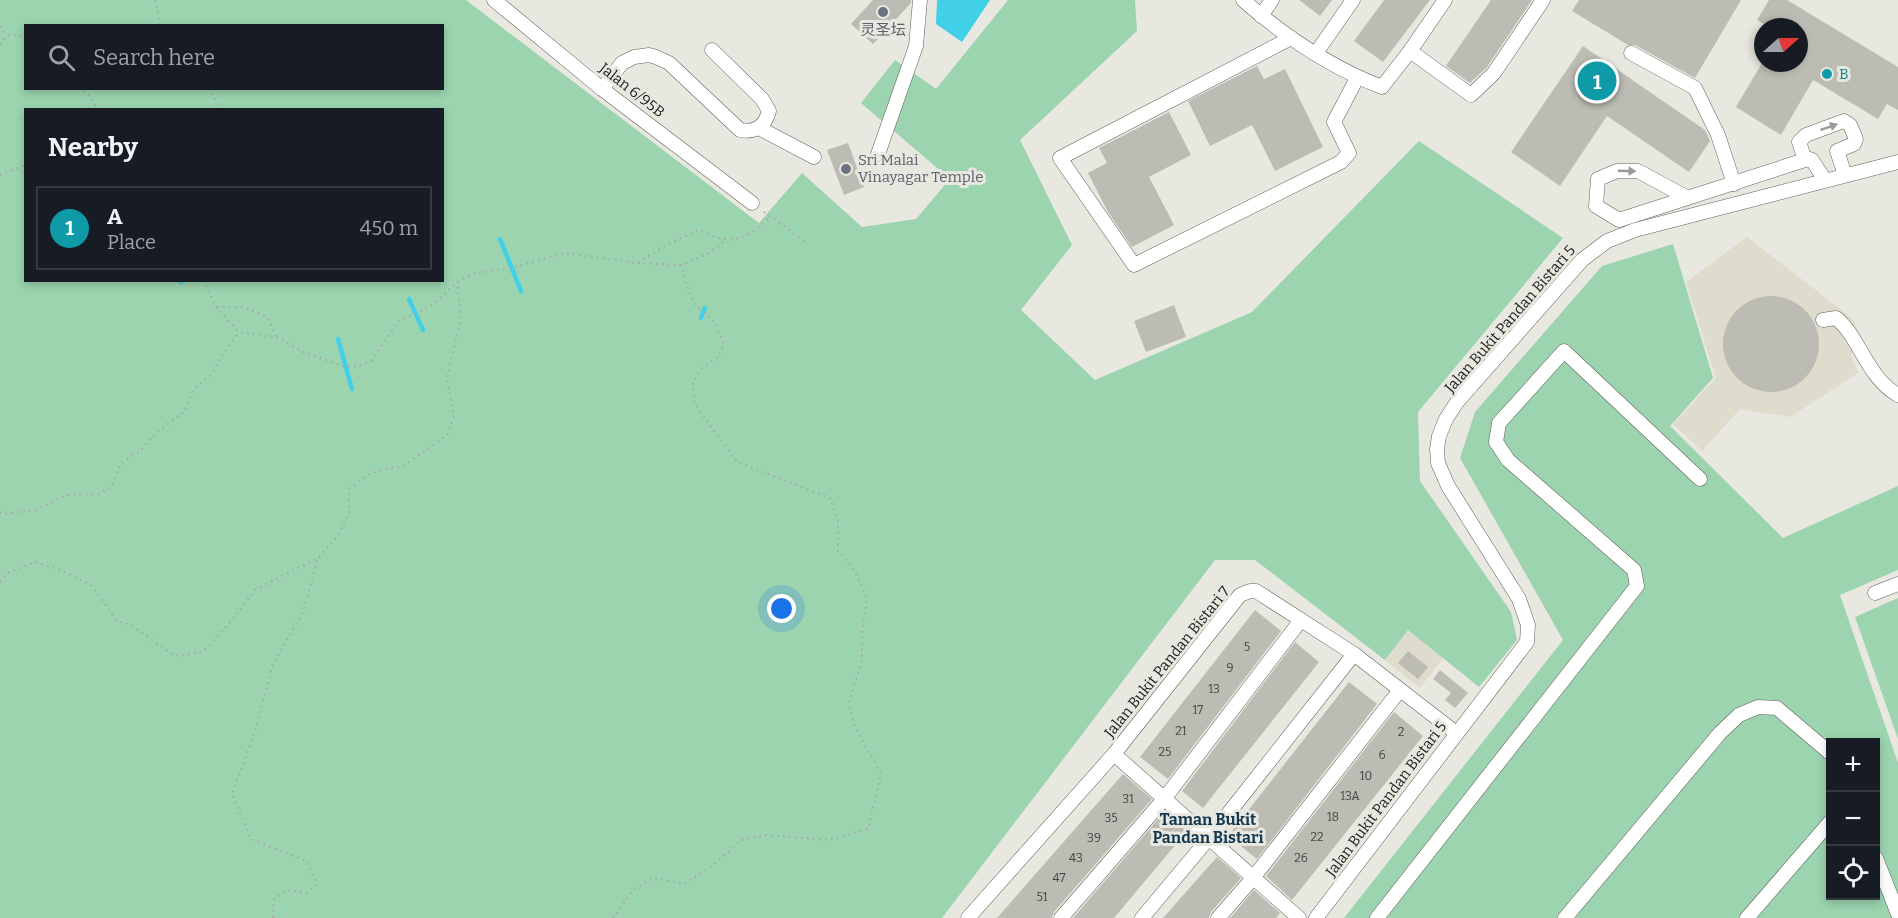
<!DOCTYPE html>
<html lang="en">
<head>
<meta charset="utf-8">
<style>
  body { margin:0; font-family:Bitter,"Noto Sans SC",serif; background:#242831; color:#f1f3f6 }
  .controls { position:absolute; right:18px; bottom:18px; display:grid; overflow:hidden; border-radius:0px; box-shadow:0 3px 9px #0003 }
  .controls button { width:54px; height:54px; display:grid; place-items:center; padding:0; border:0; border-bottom:2px solid #363941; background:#171b24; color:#f1f3f6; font:30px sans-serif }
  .compass { position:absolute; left:1754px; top:18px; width:54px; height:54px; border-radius:50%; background:#171b24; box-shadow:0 3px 9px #0003; rotate:69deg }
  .you { position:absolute; left:782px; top:609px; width:21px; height:21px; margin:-15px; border:4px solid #fff; border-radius:50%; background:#1a73e8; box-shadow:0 0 0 9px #1a73e833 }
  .badge { display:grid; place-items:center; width:39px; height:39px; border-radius:50%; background:#8c9099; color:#fff; font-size:20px; font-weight:700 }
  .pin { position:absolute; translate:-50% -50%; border:3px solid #fff; box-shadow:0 2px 6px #0006 }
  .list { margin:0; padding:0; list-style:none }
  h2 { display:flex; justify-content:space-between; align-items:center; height:78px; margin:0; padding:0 24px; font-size:26px }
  h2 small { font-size:20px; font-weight:400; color:#9ea1a6 }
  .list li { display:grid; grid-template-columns:39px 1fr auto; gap:18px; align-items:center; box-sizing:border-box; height:84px; margin:0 12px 12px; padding:0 12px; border:2px solid #363941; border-radius:0px }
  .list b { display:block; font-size:22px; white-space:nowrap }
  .list p { margin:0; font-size:20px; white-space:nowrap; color:#9ea1a6 }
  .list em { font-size:20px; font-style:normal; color:#9ea1a6 }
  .icon { flex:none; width:33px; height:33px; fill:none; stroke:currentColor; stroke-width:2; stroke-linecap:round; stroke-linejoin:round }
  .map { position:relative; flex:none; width:1898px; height:918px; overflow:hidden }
  .search { position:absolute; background:#171b24; box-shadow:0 3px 9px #0003; left:24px; top:24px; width:420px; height:66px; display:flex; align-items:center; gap:15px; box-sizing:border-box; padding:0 21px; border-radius:0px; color:#9ea1a6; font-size:22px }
  .panel { position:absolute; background:#171b24; box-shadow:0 3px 9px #0003; left:24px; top:108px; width:420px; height:174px; border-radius:0px }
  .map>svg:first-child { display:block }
</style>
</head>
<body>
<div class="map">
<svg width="1898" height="918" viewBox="0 0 1898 918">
  <rect width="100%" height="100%" fill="#e9e8e0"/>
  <!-- built -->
  <g fill="#dedccd">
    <path d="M1747,237L1852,318L1863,341L1851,354L1858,373L1790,417L1740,409L1702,451L1673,424L1716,378L1686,282Z"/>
    <path d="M1408,630L1443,658L1420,688L1385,660Z"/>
  </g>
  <!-- green -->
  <g fill="#9bd4af" fill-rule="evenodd">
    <path d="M0,0H466L759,223L802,173L862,227L916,219L950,179L861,103L895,60L936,89L1008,0H1135L1137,31L1020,140L1072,245L1021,310L1095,380L1252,312L1419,141L1563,238L1418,412L1420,481L1511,612L1517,640L1479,687L1408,630L1385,660L1255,560H1215L942,918H0ZM26,26H442V88H26ZM26,110H442V280H26Z"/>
    <path d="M1673,244L1713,378L1670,426L1783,538L1898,486V570L1840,595L1898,763V918H1344L1563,640L1460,458L1475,412L1602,266ZM1830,742H1876V896H1830Z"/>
    <path d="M1898,598V739L1855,617Z"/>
  </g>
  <!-- water -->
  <path fill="#42d0e9" d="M937,0H990L962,42L936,24Z"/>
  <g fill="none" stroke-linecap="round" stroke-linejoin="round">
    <!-- stream -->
    <g stroke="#42d0e9" stroke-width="4.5">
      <path d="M500,239L521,291"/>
      <path d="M181,282L182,280"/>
      <path d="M409,299L423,330"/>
      <path d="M701,318L705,308"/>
      <path d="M338,339L352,389"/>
    </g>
  </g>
  <!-- building -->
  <g fill="#bdbcb4">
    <path d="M873,0H911V3L873,44L851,24Z"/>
    <path d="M1299,0H1332L1320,16Z"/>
    <path d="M1384,0H1430L1383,62L1354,41Z"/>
    <path d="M1491,0H1532L1487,67L1470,83L1446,66Z"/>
    <path d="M1579,0H1741L1695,78L1635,45H1628L1572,11Z"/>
    <path d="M1769,0H1787L1898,67V110L1887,104L1878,119L1813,80L1781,135L1736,107L1762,63H1799V27H1769L1757,20Z"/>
    <path d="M1583,46L1705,130L1710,141L1689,172L1607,116L1560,186L1511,152Z"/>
    <path d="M1257,66L1264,79L1285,69L1323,147L1275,171L1252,125L1210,146L1188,101Z"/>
    <path d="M1169,112L1191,155L1149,177L1174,225L1132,247L1108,212L1088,173L1107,163L1099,148Z"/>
    <path d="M848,143L864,187L844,195L827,150Z"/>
    <circle cx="1771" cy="344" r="48"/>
    <path d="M1174,305L1186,337L1146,352L1134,321Z"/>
    <path d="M1255,610L1281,631L1168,779L1140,757Z"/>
    <path d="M1295,642L1319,662L1203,808L1182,791Z"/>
    <path d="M1408,651L1428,667L1418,679L1398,663Z"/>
    <path d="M1440,670L1468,693L1455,708L1445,700L1451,693L1433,679Z"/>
    <path d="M1349,682L1377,704L1257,859L1228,836Z"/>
    <path d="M1394,712L1423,736L1292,900L1266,876Z"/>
    <path d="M1123,774L1152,799L1054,912L1052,918H997Z"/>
    <path d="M1165,811L1187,831L1114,918H1073Z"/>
    <path d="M1217,857L1241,878L1211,912L1209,918H1163Z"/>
    <path d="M1254,890L1280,913L1276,918H1230Z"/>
  </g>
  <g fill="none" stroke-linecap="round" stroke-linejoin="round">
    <!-- minor casing -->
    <g stroke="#605f58" stroke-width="15">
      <g id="minor">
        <path d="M494,0L602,89L752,203"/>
        <path d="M1243,0C1283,35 1332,68 1382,87L1410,51L1445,0"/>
        <path d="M1261,16L1272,0"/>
        <path d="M1291,38L1060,158L1134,265L1341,162L1349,153L1334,122L1357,78"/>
        <path d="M1410,51L1471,95L1494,73L1543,0"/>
        <path d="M1316,53L1353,0"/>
        <path d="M1631,53L1695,88L1718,135L1734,184"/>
        <path d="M602,89L622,63L634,57L649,55L656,57L669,63L740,130C756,133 765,126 769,111L762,99L712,50"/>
        <path d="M759,128L814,157"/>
        <path d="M878,154L916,46L920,0"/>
        <path d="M1825,180L1812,160L1804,157L1799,142L1806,135L1844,121L1850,125L1856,139L1854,144L1837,151L1845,175"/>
        <path d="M1688,198L1638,171H1617L1598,179L1596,206L1619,220L1808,159"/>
        <path d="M1823,320L1836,318C1860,337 1867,378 1898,395"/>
        <path d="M1875,593L1898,584"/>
        <path d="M1114,754L1299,918"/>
        <path d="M1876,858L1898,914"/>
        <path d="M968,918L1114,754L1240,595L1250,591H1256L1354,654L1456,733"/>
        <path d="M1061,918L1164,799L1301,620"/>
        <path d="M1142,918L1209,838L1354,654"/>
        <path d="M1218,918L1253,878L1400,690"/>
        <path d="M1316,918L1527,642L1528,625L1519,599L1448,486L1438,463L1437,449L1439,436L1446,419L1457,402L1582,260L1607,241L1635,230L1898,162"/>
        <path d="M1377,918L1637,586L1634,570L1508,460L1496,442L1499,423L1564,351L1700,479"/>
        <path d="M1565,918L1720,733L1739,715L1758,707L1777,708L1830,753"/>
        <path d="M1747,918L1830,822"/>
      </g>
    </g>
    <!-- path -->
    <g stroke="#a8a7a1" stroke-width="2" stroke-dasharray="1.5 4.5" stroke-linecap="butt">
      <path d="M155,0L160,26"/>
      <path d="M0,26L7,36"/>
      <path d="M0,44L7,36L18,34L26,39"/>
      <path d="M78,88L88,94L99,110"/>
      <path d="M209,88L219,105L217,110"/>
      <path d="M0,175L26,165"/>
      <path d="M764,212L808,244"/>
      <path d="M638,263L682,265L707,254L726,240"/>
      <path d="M203,280L216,307L239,332L277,337L303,352L345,367L359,366L372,360L399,321L434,304L457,282L475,273L511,268L566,253L638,263L664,246L698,230C706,233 716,238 725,239C741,242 761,228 770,216"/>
      <path d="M217,307H243L267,317L277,337"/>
      <path d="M0,512L4,514L36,510L67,495L99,494L112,486L121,463L140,451L158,431L184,412L194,389L212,374L223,354L239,332"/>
      <path d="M0,582L9,572L35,562L63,571L91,585L117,621L131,625L175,656L203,652L231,621L255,590L318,558L339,534L349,512V489L371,473L405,465L447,435L454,416L447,379L461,319L457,282"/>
      <path d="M273,918L274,900L286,890L307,893L317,884L306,861L251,839L232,794L255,731L273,664L303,612L318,558"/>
      <path d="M613,918L634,889L654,878L684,884L712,866L742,840L766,835L828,840L868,829L881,774L854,725L849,703L862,660V632L867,599L855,571L838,551V520L830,498L737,462L709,424L694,402L693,382L702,368L718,357L724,345L715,323L696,305L685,282L682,265"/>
    </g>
    <!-- minor -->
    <use href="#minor" stroke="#fff" stroke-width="14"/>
  </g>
  <!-- one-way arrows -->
  <defs><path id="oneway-solid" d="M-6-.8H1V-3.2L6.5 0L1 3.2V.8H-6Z" transform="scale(1.5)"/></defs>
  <g fill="#9a9998">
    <use href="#oneway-solid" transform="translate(1829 127) rotate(-19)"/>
    <use href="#oneway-solid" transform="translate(1627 171) rotate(2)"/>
  </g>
  <!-- markers -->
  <g fill="#6b7280" stroke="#e9e8e0" stroke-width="2">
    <circle cx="883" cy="12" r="6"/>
    <circle cx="846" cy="169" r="6"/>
  </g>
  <circle fill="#0f9aa8" stroke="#e9e8e0" stroke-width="2" cx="1827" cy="74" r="6"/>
  <g text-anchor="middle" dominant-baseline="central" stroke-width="6" stroke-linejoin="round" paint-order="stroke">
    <!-- number labels -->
    <g font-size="12" fill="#464541">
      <text x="1247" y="647">5</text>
      <text x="1230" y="668">9</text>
      <text x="1214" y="689">13</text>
      <text x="1198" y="710">17</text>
      <text x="1181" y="731">21</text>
      <text x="1401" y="732">2</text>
      <text x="1165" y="752">25</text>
      <text x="1382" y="755">6</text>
      <text x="1366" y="776">10</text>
      <text x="1350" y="796">13A</text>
      <text x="1128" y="799">31</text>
      <text x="1333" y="817">18</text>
      <text x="1111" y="818">35</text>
      <text x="1317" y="837">22</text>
      <text x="1094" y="838">39</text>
      <text x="1076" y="858">43</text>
      <text x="1301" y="858">26</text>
      <text x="1059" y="878">47</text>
      <text x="1042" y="897">51</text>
    </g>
    <!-- worship labels -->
    <g font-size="15" fill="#5b616d" stroke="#e9e8e0">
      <text x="883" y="30">灵圣坛</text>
      <text x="858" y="160" text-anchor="start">Sri Malai<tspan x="858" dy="17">Vinayagar Temple</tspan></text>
    </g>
    <!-- culture labels -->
    <g font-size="15" fill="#0d838f" stroke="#e9e8e0" text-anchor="start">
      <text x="1839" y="74">B</text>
    </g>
    <!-- street labels -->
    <g font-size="15" fill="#1e1d1b" stroke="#e9e8e0">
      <text transform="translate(632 90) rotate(38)">Jalan 6/95B</text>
      <text transform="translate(1510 319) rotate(-49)">Jalan Bukit Pandan Bistari 5</text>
      <text transform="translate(1167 662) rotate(-51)">Jalan Bukit Pandan Bistari 7</text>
      <text transform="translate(1386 799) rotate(-53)">Jalan Bukit Pandan Bistari 5</text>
    </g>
    <!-- neighbourhood labels -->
    <g font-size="16" font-weight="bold" fill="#113850" stroke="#e9e8e0">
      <text x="1208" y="819">Taman Bukit<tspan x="1208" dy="18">Pandan Bistari</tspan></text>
    </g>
  </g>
</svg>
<div class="controls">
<button>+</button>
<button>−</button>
<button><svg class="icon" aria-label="locate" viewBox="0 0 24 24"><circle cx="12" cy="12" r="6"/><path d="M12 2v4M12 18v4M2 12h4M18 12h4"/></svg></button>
</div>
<svg class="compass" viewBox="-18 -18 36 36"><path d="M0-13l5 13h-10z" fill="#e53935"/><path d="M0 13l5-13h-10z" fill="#9ea1a6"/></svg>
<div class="you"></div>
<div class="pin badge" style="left:1597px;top:81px;background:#0f9aa8">1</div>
<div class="search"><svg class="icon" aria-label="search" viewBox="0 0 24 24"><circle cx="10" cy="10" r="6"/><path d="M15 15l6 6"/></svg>Search here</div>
<section class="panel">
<h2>Nearby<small></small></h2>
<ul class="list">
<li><span class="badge" style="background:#0f9aa8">1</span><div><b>A</b><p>Place</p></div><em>450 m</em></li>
</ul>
</section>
</div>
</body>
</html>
